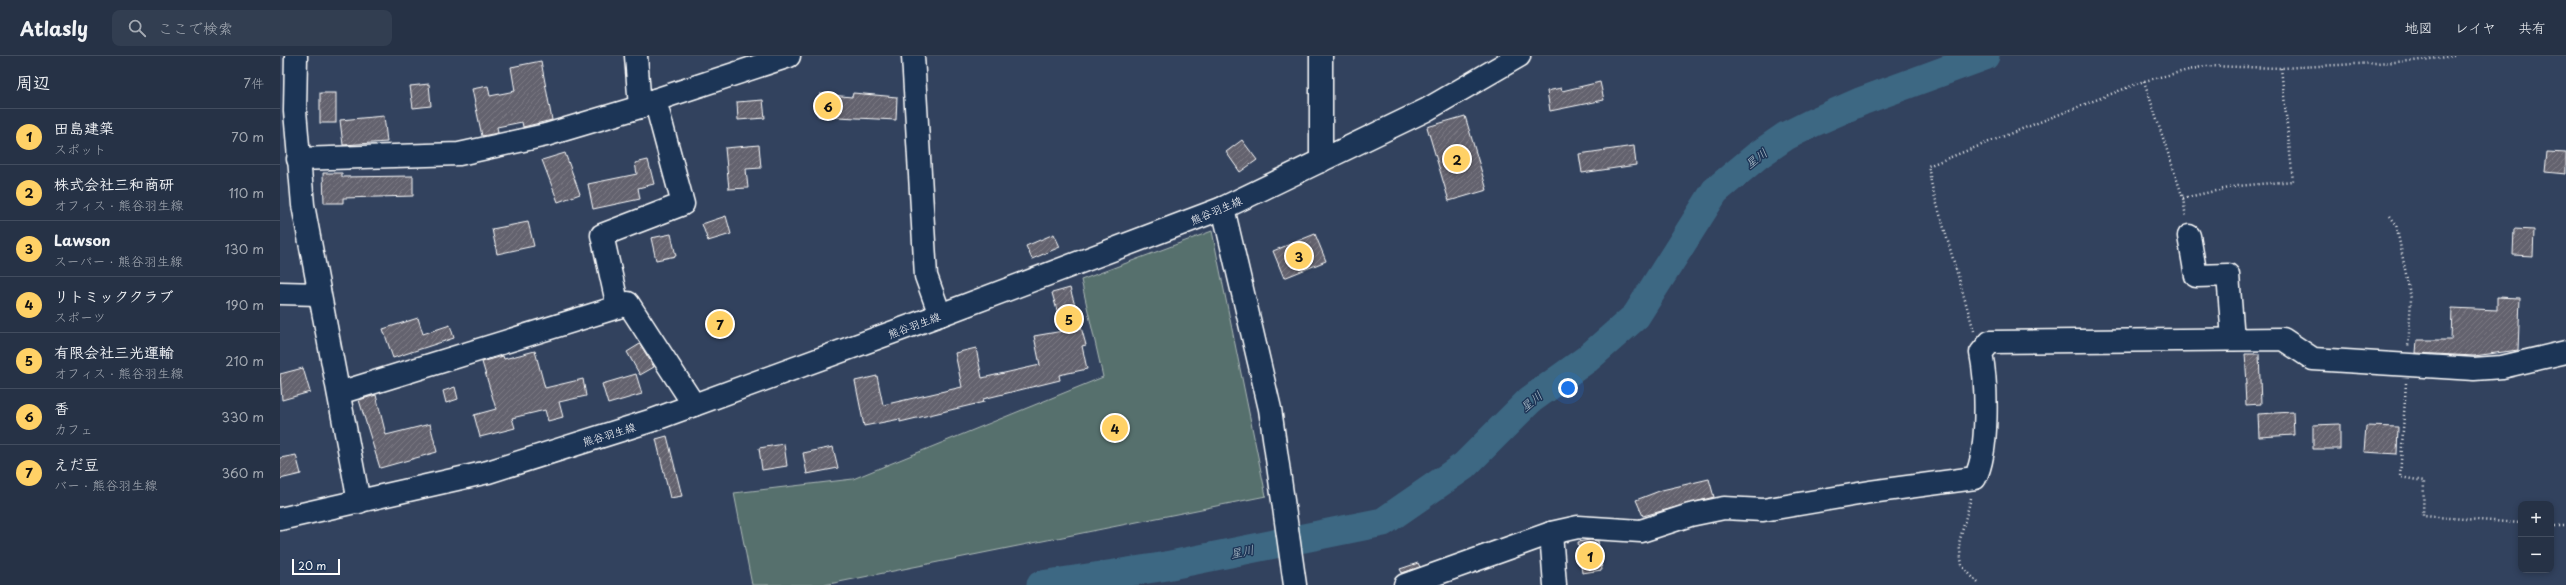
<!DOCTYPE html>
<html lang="ja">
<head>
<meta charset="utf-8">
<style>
  body { margin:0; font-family:"Playpen Sans","Klee One",sans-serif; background:#323e51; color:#f1f3f6 }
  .controls { position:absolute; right:12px; bottom:12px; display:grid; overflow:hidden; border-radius:8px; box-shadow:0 2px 6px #0003 }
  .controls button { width:36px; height:36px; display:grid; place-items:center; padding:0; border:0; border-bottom:1px solid #424d5f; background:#263246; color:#f1f3f6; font:20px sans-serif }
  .scale { position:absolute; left:12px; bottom:10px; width:48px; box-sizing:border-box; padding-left:4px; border:2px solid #fff; border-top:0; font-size:11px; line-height:14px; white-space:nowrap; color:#fff; -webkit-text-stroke:3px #1d3557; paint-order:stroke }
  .you { position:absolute; left:1288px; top:332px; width:14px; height:14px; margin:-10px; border:3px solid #fff; border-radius:50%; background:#1a73e8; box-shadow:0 0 0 6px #1a73e833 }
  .badge { display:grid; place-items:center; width:26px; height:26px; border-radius:50%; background:#ffd166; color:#111; font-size:13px; font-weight:700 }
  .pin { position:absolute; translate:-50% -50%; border:2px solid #fff; box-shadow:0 1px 4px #0006 }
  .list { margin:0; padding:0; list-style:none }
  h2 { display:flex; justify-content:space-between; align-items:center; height:52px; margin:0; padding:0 16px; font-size:17px }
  h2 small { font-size:13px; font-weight:400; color:#a4aab3 }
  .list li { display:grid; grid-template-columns:26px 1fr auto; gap:12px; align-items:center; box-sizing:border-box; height:56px; padding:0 16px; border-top:1px solid #424d5f }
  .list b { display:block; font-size:15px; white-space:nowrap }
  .list p { margin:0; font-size:13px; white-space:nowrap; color:#a4aab3 }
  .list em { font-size:13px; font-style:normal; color:#a4aab3 }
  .icon { flex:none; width:22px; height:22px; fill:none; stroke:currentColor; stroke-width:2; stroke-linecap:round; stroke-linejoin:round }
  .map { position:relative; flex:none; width:2286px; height:529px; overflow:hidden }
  header { display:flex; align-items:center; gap:24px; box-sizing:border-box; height:56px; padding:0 20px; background:#263246; border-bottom:1px solid #424d5f }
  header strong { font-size:19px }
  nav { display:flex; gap:22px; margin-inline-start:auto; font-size:14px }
  .search { width:280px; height:36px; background:#323e51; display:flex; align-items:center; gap:10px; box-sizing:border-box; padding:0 14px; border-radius:8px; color:#a4aab3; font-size:15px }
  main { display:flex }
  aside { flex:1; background:#263246 }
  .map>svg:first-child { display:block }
</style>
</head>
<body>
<header>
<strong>Atlasly</strong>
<div class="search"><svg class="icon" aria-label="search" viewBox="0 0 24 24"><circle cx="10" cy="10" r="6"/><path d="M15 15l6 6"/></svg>ここで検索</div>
<nav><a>地図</a><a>レイヤ</a><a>共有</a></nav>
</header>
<main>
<aside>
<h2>周辺<small>7件</small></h2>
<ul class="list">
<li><span class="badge">1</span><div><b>田島建築</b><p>スポット</p></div><em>70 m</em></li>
<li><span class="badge">2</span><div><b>株式会社三和商研</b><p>オフィス · 熊谷羽生線</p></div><em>110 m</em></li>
<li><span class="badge">3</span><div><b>Lawson</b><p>スーパー · 熊谷羽生線</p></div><em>130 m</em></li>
<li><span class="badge">4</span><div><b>リトミッククラブ</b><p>スポーツ</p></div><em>190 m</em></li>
<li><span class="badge">5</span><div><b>有限会社三光運輸</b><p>オフィス · 熊谷羽生線</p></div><em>210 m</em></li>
<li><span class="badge">6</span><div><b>香</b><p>カフェ</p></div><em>330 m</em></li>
<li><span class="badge">7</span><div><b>えだ豆</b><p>バー · 熊谷羽生線</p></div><em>360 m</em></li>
</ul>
</aside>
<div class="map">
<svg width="2286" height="529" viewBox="0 0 2286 529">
  <defs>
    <pattern id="building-hatch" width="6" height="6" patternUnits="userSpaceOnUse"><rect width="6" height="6" fill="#64626e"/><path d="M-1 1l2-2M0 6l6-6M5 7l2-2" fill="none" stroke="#7b7a84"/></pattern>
  </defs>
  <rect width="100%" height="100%" fill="#32425e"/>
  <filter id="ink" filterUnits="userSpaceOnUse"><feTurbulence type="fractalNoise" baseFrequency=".025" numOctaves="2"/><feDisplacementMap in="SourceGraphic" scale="8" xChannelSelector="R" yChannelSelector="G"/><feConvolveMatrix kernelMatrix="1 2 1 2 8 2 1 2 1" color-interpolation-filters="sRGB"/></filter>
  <g filter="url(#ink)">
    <!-- green -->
    <path fill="#57706d" stroke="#abb8b6" d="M932,175L986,440L544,529H472L454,437L573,423L823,321L801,224Z"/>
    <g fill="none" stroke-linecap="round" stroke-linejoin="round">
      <!-- river -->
      <path stroke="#3d6883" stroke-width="29" d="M761,529L881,511L1103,466L1184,410L1250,344L1307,303L1356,260L1435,135L1477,100L1506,80L1532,67L1582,45L1705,0"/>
    </g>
    <!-- building -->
    <g fill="url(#building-hatch)" stroke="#fff">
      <path d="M261,5L272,64L243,71L242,66L217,71L218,77L202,80L192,33L208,30L210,40L235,35L231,11Z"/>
      <path d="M1320,26L1324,44L1270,55L1267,35L1281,32L1282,35Z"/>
      <path d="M149,28L151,50L133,52L130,30Z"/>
      <rect x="40" y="37" width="16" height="30"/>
      <path d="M573,37L617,41L616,64L538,60L540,38L572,41Z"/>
      <path d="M483,44L485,62L458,64L457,46Z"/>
      <path d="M104,60L107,86L63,89L60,64Z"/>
      <path d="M1185,60L1207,134L1169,145L1147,71Z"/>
      <path d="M962,84L977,104L960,116L946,96Z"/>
      <path d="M479,89L481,112L466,113L468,132L449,133L445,92Z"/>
      <path d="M1354,90L1356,109L1302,117L1299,98Z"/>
      <path d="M2267,96L2286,97V118L2265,116Z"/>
      <path d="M285,97L300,138L278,146L262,104Z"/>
      <path d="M368,104L374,128L358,132L360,143L313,153L308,128L357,118L355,107Z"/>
      <path d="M43,117H62V121L133,120V140L63,142V147H44Z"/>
      <path d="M446,160L451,178L428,185L422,168Z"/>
      <path d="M248,166L254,190L217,198L212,173Z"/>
      <path d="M2234,173L2254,174L2253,200L2233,199Z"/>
      <path d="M391,178L396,200L376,204L371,182Z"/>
      <path d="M774,178L780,191L752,203L746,190Z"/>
      <path d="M1035,178L1046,205L1004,222L993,195Z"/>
      <path d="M790,232L806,289L802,290L807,313L779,319L780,324L703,343L704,346L620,366V363L584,370L575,325L597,320L603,349L682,331L675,297L696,292L702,322L760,309L754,280L783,275L772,237Z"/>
      <path d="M2217,241L2240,242L2238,294L2194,300L2136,297L2137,284H2171L2172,252L2217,254Z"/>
      <path d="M138,262L143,278L170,269L174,282L113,302L103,273Z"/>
      <path d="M360,288L374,311L360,319L347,296Z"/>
      <path d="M255,295L265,332L303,323L306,340L279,346L283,361L268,365L265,354L232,362L235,372L200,381L194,359L216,353L202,306L223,300L224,303Z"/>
      <path d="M1965,298H1979L1981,348L1966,349L1965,328H1967Z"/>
      <path d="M23,312L30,336L2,344L0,318Z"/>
      <path d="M356,318L362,338L328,348L322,328Z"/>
      <path d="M175,331L178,343L166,347L163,335Z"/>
      <path d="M96,339L106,379L150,368L157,396L100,412L79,344Z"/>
      <path d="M2013,356L2014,379L1979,381L1978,358Z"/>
      <path d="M2060,368V393H2033V369Z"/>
      <path d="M2086,370L2118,371L2117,398L2084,396Z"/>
      <path d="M387,380L402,440L390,442L376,383Z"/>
      <path d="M504,388L507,410L482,414L479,392Z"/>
      <path d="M553,391L558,412L527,418L523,397Z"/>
      <path d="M16,399L21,418L0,423V402Z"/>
      <path d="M1429,423L1434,441L1363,460L1356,444L1382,434Z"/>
      <path d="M1310,484L1318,485L1322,514L1302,517L1298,486Z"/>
      <path d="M1138,507L1140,511L1122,517L1120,513Z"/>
    </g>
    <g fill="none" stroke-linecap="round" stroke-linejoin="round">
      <!-- minor casing -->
      <g stroke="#fff" stroke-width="25">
        <g id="minor">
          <path d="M16,0L15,55L23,149L79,446"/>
          <path d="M356,0L360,51"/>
          <path d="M633,0L646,220L660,259"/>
          <path d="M1041,0V105"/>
          <path d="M18,103L179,98L266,79L360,51L375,44L509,0"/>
          <path d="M943,152L990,353L1015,529"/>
          <path d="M1909,180L1916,220L1948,219L1953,283"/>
          <path d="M0,237L39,238"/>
          <path d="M338,251L348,247L414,349"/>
          <path d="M59,337L338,251L322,179L403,148L375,44"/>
          <path d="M1271,477L1275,529"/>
          <path d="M1125,529L1271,477L1298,471L1361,475L1410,459L1444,452L1483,454L1590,436L1695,422C1709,396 1707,326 1701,297L1710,286L2003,283L2033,303L2194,313L2222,311L2286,296"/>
        </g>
      </g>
      <!-- major casing -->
      <g stroke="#fff" stroke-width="25">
        <path id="major" d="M0,463L208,416L373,364L660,259L943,152L1146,54L1239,0"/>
      </g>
      <!-- path -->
      <g stroke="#fff" stroke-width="2.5" stroke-dasharray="1 3" stroke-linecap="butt">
        <path d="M1864,25L1903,142L1906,162"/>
        <path d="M1903,142L1958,130L2013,125L2001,12"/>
        <path d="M2110,160L2116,168L2131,243L2128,292"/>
        <path d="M1694,275L1652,131L1648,110L1864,25L1925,10L2001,12L2133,5L2175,0"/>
        <path d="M2126,327L2120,421L2144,425L2143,460L2241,467"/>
        <path d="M1691,442L1679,487L1682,510L1700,529"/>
        <path d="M2271,470H2286"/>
      </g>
      <!-- minor -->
      <use href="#minor" stroke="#1d3557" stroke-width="22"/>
      <!-- major -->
      <use href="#major" stroke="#1d3557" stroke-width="22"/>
    </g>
  </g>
  <g text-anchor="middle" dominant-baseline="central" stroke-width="3" stroke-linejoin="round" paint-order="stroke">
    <!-- street labels -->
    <g font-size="11" fill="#fff" stroke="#1d3557">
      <text transform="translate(936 154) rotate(-23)">熊谷羽生線</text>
      <text transform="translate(634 269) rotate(-20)">熊谷羽生線</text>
      <text transform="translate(329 378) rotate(-17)">熊谷羽生線</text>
    </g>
    <!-- water labels -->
    <g font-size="12" font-style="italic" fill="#b1c3cd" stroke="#1d3557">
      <text transform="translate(1476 102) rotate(-38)">星川</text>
      <text transform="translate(1251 345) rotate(-40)">星川</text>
      <text transform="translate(962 495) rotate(-12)">星川</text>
    </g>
  </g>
</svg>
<div class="controls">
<button>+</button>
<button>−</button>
</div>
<div class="scale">20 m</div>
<div class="you"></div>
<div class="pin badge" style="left:1310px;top:500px">1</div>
<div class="pin badge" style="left:1177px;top:103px">2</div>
<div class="pin badge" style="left:1019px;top:200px">3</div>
<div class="pin badge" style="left:835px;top:372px">4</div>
<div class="pin badge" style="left:789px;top:263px">5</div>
<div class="pin badge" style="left:548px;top:50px">6</div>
<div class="pin badge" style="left:440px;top:268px">7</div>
</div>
</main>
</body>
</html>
